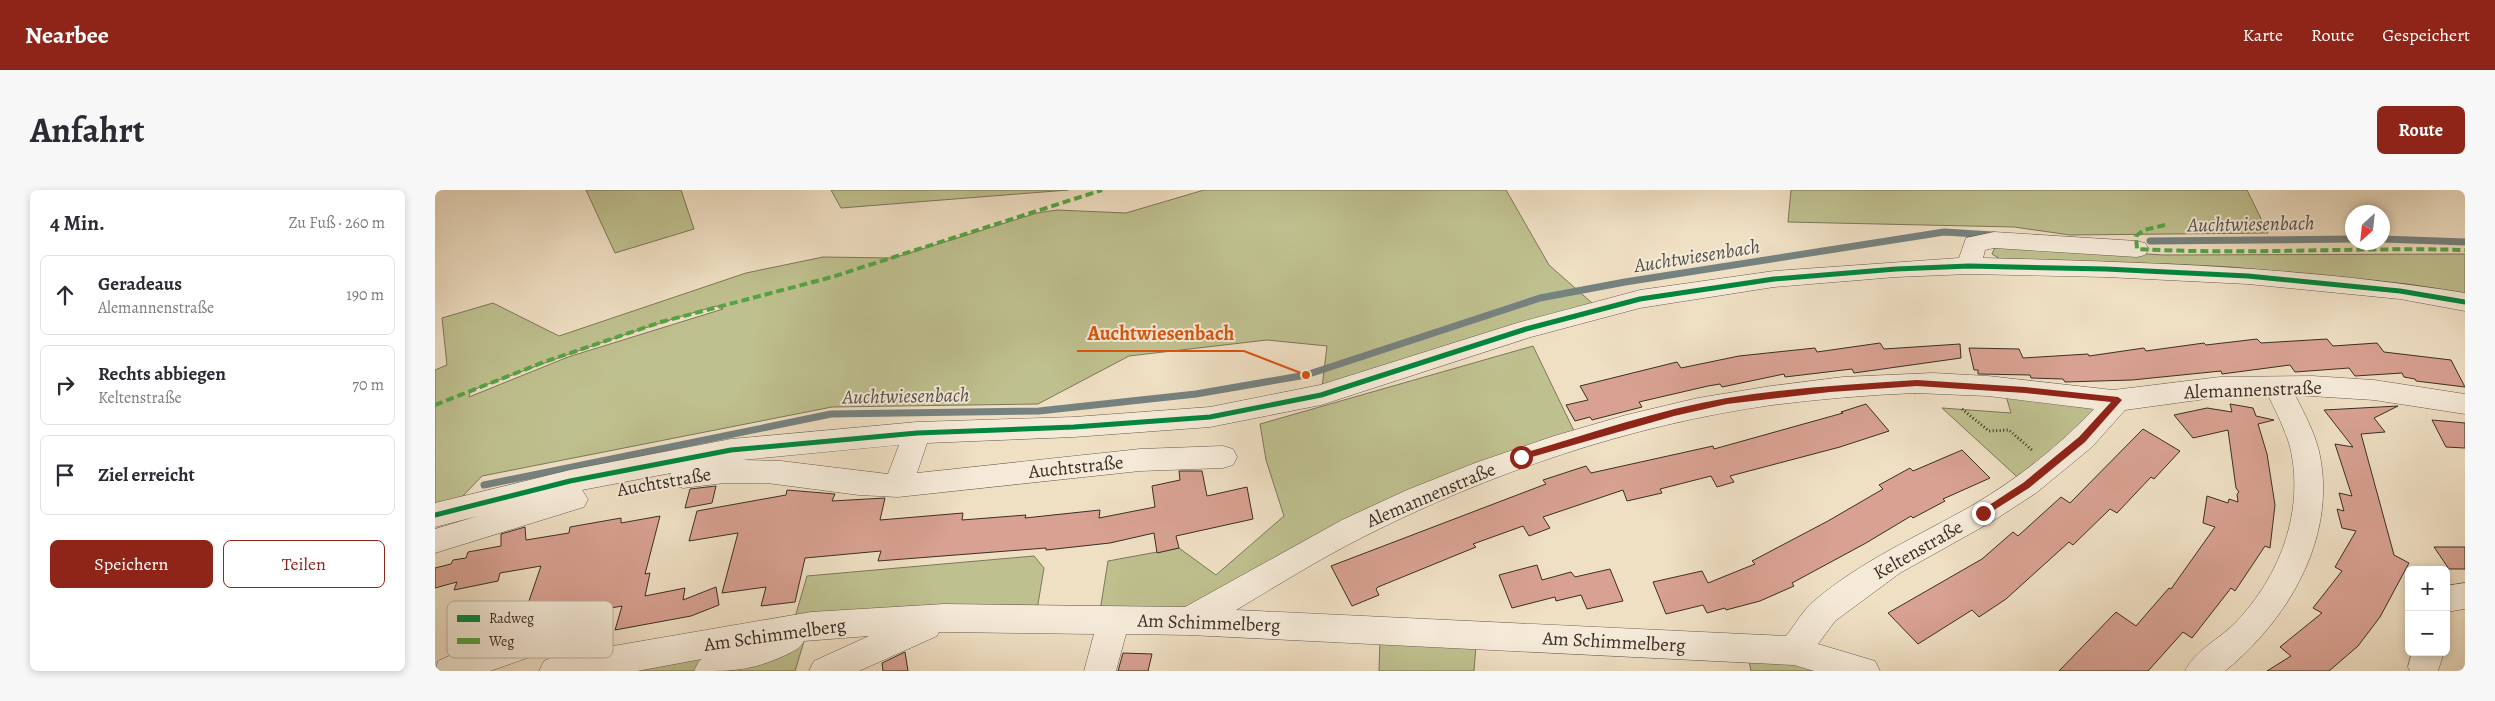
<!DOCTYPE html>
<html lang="de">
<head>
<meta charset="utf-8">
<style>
  body { margin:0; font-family:Alegreya,serif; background:#f7f7f7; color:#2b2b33 }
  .controls { position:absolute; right:15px; bottom:15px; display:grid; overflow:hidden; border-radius:8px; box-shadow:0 2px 8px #0003 }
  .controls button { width:45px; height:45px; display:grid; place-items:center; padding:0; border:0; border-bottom:1px solid #e1e1e2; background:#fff; color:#2b2b33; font:25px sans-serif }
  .compass { position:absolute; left:1910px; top:15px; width:45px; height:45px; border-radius:50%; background:#fff; box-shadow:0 2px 8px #0003; rotate:207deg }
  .stop { position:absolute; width:15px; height:15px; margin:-11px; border:4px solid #8f2418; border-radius:50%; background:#fff }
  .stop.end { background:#8f2418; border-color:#fff; box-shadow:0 1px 5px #0008 }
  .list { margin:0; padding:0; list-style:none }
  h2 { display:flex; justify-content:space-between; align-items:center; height:65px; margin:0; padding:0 20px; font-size:21px }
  h2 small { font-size:16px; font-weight:400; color:#7c7c81 }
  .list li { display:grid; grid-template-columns:32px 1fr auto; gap:15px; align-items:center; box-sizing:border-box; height:80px; margin:0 10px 10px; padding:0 10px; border:1px solid #e1e1e2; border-radius:8px }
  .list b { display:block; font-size:19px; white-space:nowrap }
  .list p { margin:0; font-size:16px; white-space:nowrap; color:#7c7c81 }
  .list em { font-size:16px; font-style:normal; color:#7c7c81 }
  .actions { display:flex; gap:10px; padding:15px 20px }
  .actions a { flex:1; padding:11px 0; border:1px solid #8f2418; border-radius:8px; text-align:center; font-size:18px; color:#8f2418 }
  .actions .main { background:#8f2418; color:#fff }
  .icon { flex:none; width:28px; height:28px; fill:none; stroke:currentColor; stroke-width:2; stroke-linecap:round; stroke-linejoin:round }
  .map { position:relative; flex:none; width:2030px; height:481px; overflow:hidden; border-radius:8px }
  header { display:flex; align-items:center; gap:30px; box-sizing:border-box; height:70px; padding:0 25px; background:#8f2418; color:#fff }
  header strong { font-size:24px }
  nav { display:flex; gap:28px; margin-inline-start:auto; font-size:18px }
  .intro { display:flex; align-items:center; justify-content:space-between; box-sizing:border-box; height:120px; padding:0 30px }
  h1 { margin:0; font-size:35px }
  .button { padding:12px 22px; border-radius:8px; background:#8f2418; color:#fff; font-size:18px; font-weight:700 }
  main { display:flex; gap:30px; padding:0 30px }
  aside { flex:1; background:#fff; border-radius:8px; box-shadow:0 2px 8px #0003 }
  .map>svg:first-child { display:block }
</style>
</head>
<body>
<header>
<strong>Nearbee</strong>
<nav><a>Karte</a><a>Route</a><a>Gespeichert</a></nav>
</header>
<div class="intro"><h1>Anfahrt</h1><a class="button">Route</a></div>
<main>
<aside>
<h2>4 Min.<small>Zu Fuß · 260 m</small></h2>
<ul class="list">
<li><svg class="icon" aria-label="ahead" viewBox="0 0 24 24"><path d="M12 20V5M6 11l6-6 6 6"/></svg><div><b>Geradeaus</b><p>Alemannenstraße</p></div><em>190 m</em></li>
<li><svg class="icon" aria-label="right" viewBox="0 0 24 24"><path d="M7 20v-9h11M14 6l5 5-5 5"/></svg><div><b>Rechts abbiegen</b><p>Keltenstraße</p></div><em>70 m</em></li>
<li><svg class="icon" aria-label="arrive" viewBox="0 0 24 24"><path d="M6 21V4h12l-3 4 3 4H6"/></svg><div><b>Ziel erreicht</b></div></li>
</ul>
<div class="actions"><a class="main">Speichern</a><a>Teilen</a></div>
</aside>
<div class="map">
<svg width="2030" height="481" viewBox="0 0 2030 481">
  <rect width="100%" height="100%" fill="#efdfc3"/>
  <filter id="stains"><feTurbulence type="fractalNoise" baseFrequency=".004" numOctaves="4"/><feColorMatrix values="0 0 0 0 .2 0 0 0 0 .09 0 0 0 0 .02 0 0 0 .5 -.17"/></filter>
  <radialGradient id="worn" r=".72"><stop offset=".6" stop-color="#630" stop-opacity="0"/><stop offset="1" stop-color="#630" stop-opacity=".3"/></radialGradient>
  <!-- green -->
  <g fill="#bfc08f" stroke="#7d775b" fill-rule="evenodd">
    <path d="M151,0H246L259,39L180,63Z"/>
    <path d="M396,0H633L406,18Z"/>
    <path d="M769,0H1071L1114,75L1165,120L886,205L892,156L832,150L694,166L603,214L397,217L47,286L24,310L0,316V180L12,175L7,128L58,113L124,146L311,83L388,67L458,68L602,23L622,20L691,23ZM281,116L288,119L133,167L34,207L35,201C116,170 198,140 281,116Z"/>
    <path d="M1356,0H1812L1833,43L1635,45L1579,37L1353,32Z"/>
    <path d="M1561,55L1728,65L2030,64V103L1972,94L1796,77L1735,74L1568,71L1557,64Z"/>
    <path d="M1098,156L1140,243L752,427H664L673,371L744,358L781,385L849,326L831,270L825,234Z"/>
    <path d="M1569,199L1683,210L1591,295L1507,218L1576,223Z"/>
    <path d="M599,366L609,378L601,426L358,434L372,386Z"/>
    <path d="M370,448L360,481H175Z"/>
    <path d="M945,450L1041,455L1039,481H944Z"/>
    <path d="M1312,462L1414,481H1316Z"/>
  </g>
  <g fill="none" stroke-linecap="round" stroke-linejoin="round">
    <!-- stream -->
    <g stroke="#768280" stroke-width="7">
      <path d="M1948,49L2030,52"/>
      <path d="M1715,51L1918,49"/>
      <path d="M49,295L396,224L604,221L761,204L871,185L1105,108L1190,92L1509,42L1558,45"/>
    </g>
  </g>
  <!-- building -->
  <g fill="#d8a191" stroke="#3b2e27">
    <path d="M1822,149L1826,153L1892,149L1898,156L1942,153L1949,162L2016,170L2030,197L1981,191L1980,189L1969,187L1967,183L1920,186L1914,178L1860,182L1855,175L1787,184L1786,181L1697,190L1630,192L1628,189L1596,188L1595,185L1543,184V180H1539L1534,158L1584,159L1588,168L1653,164L1654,166L1709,158L1711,161L1769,153L1771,155Z"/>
    <path d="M1445,153L1449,159L1525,154L1526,168L1419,183L1417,179L1350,187L1349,184L1287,197L1285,194L1273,196L1204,212L1207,217L1157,230L1155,227L1140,231L1131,215L1153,210L1145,196L1242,172L1246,178L1304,166L1380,158L1382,162Z"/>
    <path d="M1431,214L1454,241L1405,257L1295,286L1299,292L1282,297L1276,286L1225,299L1227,303L1192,311L1188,300L1108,327L1115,338L1094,346L1088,336L1038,354L1041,357L943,397L941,399L944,405L917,416L896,376L1111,294L1108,290L1151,276L1156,283L1278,256L1279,259L1408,223L1406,222Z"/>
    <path d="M1795,214L1818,218L1821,226L1839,230L1823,234L1832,264L1840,315L1835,358L1830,356L1800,401L1796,398L1757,448L1748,442L1713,481H1624L1681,422L1701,436L1734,398L1736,399L1780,337L1768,333L1772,306L1793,313L1794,309L1803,312L1802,304L1804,302L1801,298L1793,240L1758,248L1739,225L1772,218L1797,222Z"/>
    <path d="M1963,216L1939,228L1950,242L1926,244L1959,365L1974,373L1945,427L1923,456L1894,481H1832L1856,466L1845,457L1887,423L1878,418L1907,381L1900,377L1921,341L1907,338L1902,319L1909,321L1904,303L1917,306L1900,254L1918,257L1889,220Z"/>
    <path d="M1997,230L2030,233V258L2011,257Z"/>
    <path d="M1708,239L1745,261L1719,289L1716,287L1682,323L1675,319L1638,355L1634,352L1571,409L1544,427L1537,420L1483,454L1453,423L1547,369L1578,342L1583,346L1626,307L1635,313Z"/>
    <path d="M1527,260L1555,288L1508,309L1510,311L1478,328L1476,326L1431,353L1357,393L1359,396L1325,411L1291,420L1290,418L1272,423L1268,415L1231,424L1218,392L1267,381L1273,393L1320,374L1317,371L1393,331L1448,299L1444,295L1475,278L1478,281Z"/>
    <path d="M744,281H767L772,306L812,297L818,329L741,346L744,358L722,363L719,343L675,353L611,360V358L443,371L446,361L370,368L360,412L326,416L331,397L287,403L303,343L254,351L262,321L351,305L352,300L400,304L397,311L450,308L445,330L528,323L527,330L591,325L590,328L665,320L664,328L720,317L717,296L745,290Z"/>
    <path d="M281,296L277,313L250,318L255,299Z"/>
    <path d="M225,326L210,384L215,383L210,406L250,398L248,410L281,397L284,415L256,426L180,440L187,416L86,434L106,376L65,383L63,391L19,400L22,392L0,398V378L16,374L18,370L31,368L33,362L66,356V344L90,337L91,350L134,343L135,337L186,328V333Z"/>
    <path d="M1999,357H2030V379H2014Z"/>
    <path d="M1102,375L1107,390L1136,382L1140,387L1175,379L1188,411L1152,419L1146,405L1121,411L1120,407L1077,418L1064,385Z"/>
    <path d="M470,462L473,481H448L447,473Z"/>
    <path d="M688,463L717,464L713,481H683Z"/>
  </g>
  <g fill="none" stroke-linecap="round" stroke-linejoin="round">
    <!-- minor casing -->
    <g stroke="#685a4e" stroke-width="1">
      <g id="minor">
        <path d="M1559,42L1702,51L1710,53L1714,59L1710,65L1702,67L1559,58L1550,60L1548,68C1709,72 1871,77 2030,103V121L1965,109L1813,94L1671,87L1534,84L1461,87L1339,97L1205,118L1096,147L886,215L775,237L639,247L492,253L482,283L705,259L788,256L798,259L802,267L798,275L788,278L705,281L463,307L424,305L332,293H290L248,298L238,295L234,287L236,283L147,300L153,309L149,317L0,363V339L43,326L0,337V313L135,280L296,249L482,232L639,227L775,217L885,195L1082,133L1205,100L1339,81L1524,68L1531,48ZM464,255L453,284L346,271L307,270Z"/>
        <path d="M1498,183L1553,186L1678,200L1785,187L1877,186L1939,190L2030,204V224L1939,210L1860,205C1869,223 1879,241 1884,261C1903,346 1854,429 1790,481H1750C1760,460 1785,449 1801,432C1845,386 1870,321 1855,257C1850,239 1841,222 1833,205L1785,207L1690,220L1657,257L1601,303L1558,331L1465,383L1400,431L1383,454L1440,471L1445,481H1379L1359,475L754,445L691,444L681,481H649L659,444L509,442H504L502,446L424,481H374L379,471L434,446L369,451C365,459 358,461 351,465C316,481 298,481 259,481L264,471L267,469L202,481H104L109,471L120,466L376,422L509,414L750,417L907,330L972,300L1040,273L1119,246L1191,225L1263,208L1336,196L1408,187ZM1480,203L1553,206L1659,219C1624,256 1582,289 1538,315C1484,346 1427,370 1379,411C1368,420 1360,435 1351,446L801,420C843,395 883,370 926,348C1054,283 1195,235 1337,215C1385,209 1432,205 1480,203Z"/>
        <path d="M2030,393V419L2011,422V396Z"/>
        <path d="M160,422L171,426L176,436L171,446L112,461L55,481H0L3,471L14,466L112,433Z"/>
        <path d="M1977,462H2009L2003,481H1975L1973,477Z"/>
      </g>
    </g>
    <!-- path -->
    <path stroke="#3b2e27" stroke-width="3" stroke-dasharray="1 2.5" stroke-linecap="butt" d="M1527,219L1554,241L1574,240L1598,261"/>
    <!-- minor -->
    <use href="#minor" fill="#f5ead8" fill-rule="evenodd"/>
    <!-- quiet -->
    <g stroke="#54a442" stroke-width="4" stroke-dasharray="8 4" stroke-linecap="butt">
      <path d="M1730,35L1709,40L1701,46L1702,59C1811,65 1921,57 2030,60"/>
      <path d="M0,215L109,172L226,132L397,87L667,0"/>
    </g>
    <!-- cycleway casing -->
    <g stroke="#f5ead8" stroke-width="8">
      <path id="cycleway" d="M0,325L135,291L296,260L482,243L639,237L775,227L886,205L1091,139L1205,109L1339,89L1461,79L1534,76L1671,79L1813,86L1965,101L2030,112"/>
    </g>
    <!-- cycleway -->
    <use href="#cycleway" stroke="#00873e" stroke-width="5"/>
  </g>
  <!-- route -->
  <path fill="#8f2418" d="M1482,190L1590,197L1683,207L1687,210L1650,252L1594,298L1548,327L1544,323L1545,321L1588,293L1644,247L1676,212L1590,203L1482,196L1395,202L1292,214L1239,226L1086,270L1082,267L1086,264C1154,244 1222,220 1292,208C1354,198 1418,194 1482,190Z"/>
  <g text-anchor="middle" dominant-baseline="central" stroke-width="4" stroke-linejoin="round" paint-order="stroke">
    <!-- street labels -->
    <g font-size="19" fill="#3b2e27" stroke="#f5ead8">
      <text transform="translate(1818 200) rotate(-2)">Alemannenstraße</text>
      <text transform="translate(641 277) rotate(-6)">Auchtstraße</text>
      <text transform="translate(229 292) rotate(-10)">Auchtstraße</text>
      <text transform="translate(996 305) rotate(-23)">Alemannenstraße</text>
      <text transform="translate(1483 360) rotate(-30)">Keltenstraße</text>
      <text transform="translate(774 433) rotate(2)">Am Schimmelberg</text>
      <text transform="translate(340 445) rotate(-8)">Am Schimmelberg</text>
      <text transform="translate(1179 452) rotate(3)">Am Schimmelberg</text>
    </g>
    <!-- water labels -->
    <g font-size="20" font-style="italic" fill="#54514c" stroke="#f5ead8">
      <text transform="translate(1816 34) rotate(-1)">Auchtwiesenbach</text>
      <text transform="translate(1262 66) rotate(-9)">Auchtwiesenbach</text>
      <text transform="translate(471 206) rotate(-1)">Auchtwiesenbach</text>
    </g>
  </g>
  <!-- legend -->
  <rect x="12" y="411" width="166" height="57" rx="8" fill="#f5ead8" stroke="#bdb2a3" stroke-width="1"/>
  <rect x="22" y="425" width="23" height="7" fill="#00873e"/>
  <rect x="22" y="448" width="23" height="6" fill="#54a442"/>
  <g font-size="14" fill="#3b2e27">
    <text x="54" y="433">Radweg</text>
    <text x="54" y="456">Weg</text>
  </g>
  <!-- callouts -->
  <path fill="none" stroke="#d7550f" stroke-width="2" d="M871 185L809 161H642"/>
  <circle fill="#d7550f" stroke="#f5ead8" stroke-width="2" cx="871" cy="185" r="5"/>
  <g font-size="20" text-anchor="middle" font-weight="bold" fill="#d7550f" stroke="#f5ead8" stroke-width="4" stroke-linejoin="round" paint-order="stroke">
    <text x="726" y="150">Auchtwiesenbach</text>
  </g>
  <rect width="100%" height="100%" filter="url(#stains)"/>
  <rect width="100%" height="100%" fill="url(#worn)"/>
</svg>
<div class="controls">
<button>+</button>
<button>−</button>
</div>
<svg class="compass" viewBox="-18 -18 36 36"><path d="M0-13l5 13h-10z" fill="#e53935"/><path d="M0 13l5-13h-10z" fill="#7c7c81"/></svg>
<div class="stop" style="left:1086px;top:267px"></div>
<div class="stop end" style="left:1548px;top:323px"></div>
</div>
</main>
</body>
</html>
